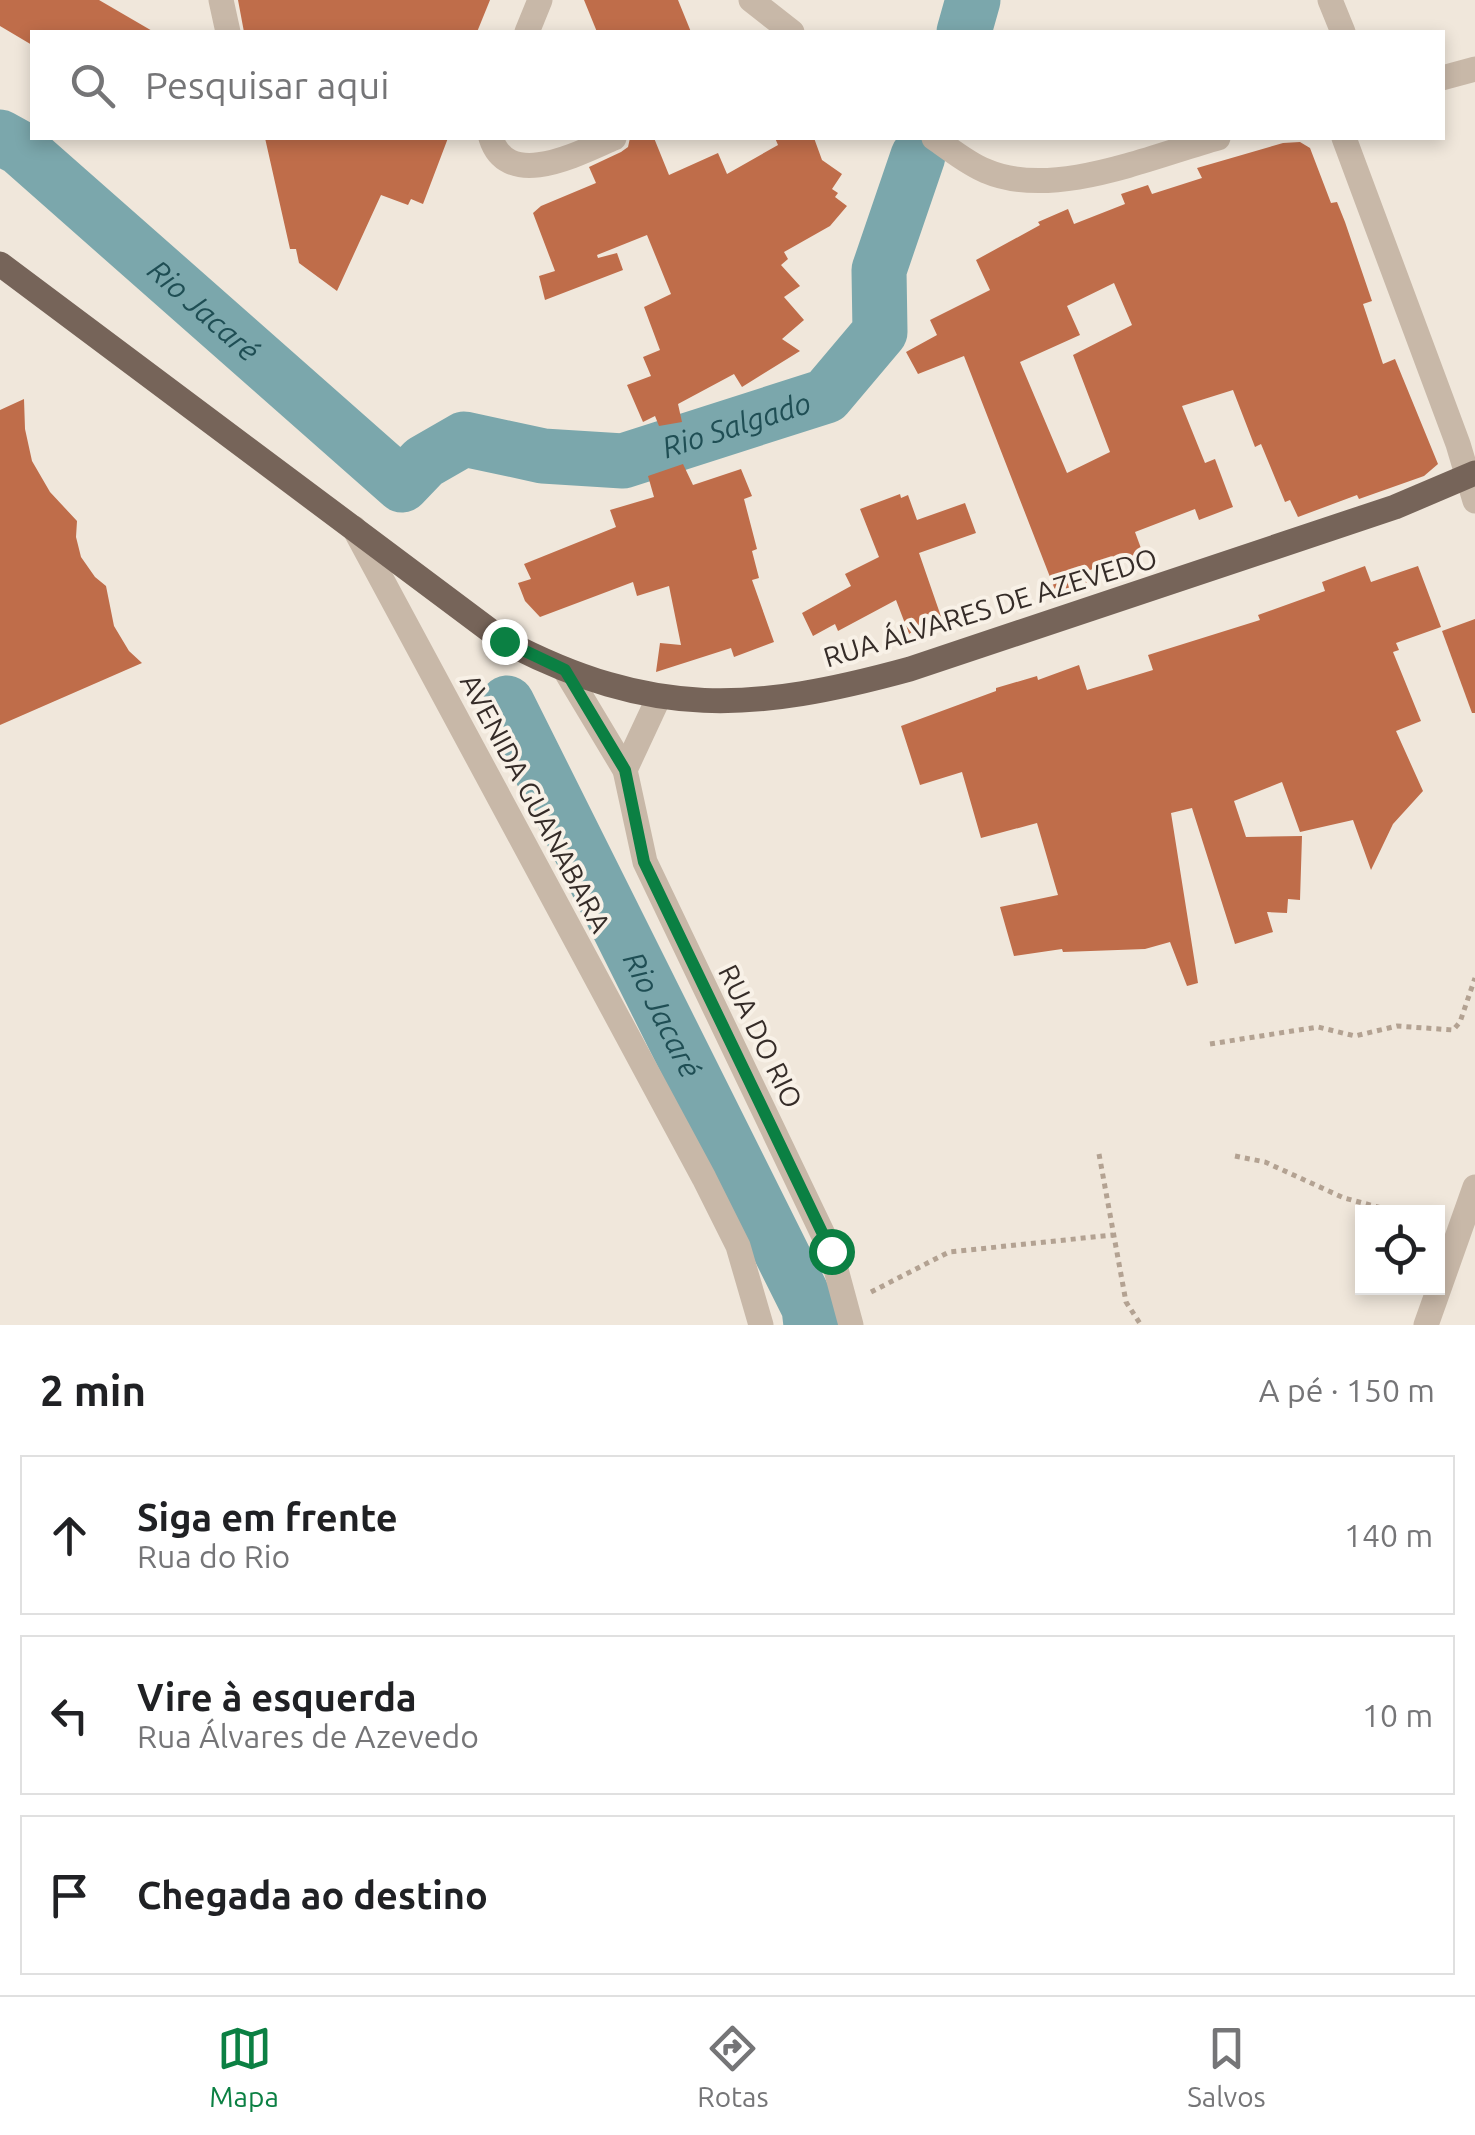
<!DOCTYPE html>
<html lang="pt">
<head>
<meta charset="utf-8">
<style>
  body { margin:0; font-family:Ubuntu,sans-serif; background:#f6f6f6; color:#202124 }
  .controls { position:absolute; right:30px; bottom:30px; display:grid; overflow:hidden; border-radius:0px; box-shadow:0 5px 15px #0003 }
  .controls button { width:90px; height:90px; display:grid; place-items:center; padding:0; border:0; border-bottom:2px solid #e0e0e0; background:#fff; color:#202124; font:50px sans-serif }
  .stop { position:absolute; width:30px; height:30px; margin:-22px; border:8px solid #0b8043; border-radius:50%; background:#fff }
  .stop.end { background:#0b8043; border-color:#fff; box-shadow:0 2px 10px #0008 }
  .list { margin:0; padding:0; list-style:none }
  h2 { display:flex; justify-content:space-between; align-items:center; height:130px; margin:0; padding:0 40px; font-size:42px }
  h2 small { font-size:32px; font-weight:400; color:#757577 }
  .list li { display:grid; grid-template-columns:65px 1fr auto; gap:30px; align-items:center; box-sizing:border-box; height:160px; margin:0 20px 20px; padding:0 20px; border:2px solid #e0e0e0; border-radius:0px }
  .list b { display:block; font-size:38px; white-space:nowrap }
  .list p { margin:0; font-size:32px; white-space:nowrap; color:#757577 }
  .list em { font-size:32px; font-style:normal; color:#757577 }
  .icon { flex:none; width:55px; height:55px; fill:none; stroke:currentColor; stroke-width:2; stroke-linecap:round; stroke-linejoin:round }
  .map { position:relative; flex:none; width:1475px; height:1325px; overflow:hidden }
  .search { position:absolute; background:#fff; box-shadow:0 5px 15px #0003; left:30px; right:30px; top:30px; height:110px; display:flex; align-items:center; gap:25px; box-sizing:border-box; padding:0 35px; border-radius:0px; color:#757577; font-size:38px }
  .sheet { height:670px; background:#fff }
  nav { display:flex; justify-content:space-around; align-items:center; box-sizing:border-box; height:140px; border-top:2px solid #e0e0e0; background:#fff; font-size:28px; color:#757577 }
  nav a { display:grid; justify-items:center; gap:5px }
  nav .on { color:#0b8043 }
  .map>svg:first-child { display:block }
</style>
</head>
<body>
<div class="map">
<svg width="1475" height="1325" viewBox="0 0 1475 1325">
  <rect width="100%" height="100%" fill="#f0e7db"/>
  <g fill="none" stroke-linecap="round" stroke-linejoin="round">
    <!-- river -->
    <g stroke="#7ba7ac" stroke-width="55">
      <path d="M964,32L973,0"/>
      <path id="s1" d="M0,137L20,148L402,485L424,462L464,439L543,456L623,461L826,396L880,332L879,270L918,156"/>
      <path id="s2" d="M507,703L809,1308L811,1325"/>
    </g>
  </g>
  <!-- building -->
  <g fill="#bf6d4a" fill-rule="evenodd">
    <path d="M0,0H99L154,32H32V45L0,26Z"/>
    <path d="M238,0H490L477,32H244Z"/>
    <path d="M584,0H678L691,32H597Z"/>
    <path d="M265,138H448L423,204L411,199L408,205L381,195L337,291L299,263L296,249H290Z"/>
    <path d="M630,138H654L669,175L718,153L727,174L778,145L775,138H814L822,160L842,174L832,189L838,193L835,197L847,206L830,226L784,252L788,259L781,265L800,286L784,297L804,320L782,339L800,351L742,387L734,374L678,404L682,422L659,426L655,416L643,422L627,385L651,376L643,357L660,350L644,307L671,294L647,235L597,255L598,258L617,253L623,270L545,300L539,276L555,271L533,213L541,206L596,183L589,167L621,152L628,147Z"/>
    <path d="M1300,142L1310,148L1331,203L1337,202L1345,222L1372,301L1363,304L1383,364L1395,359L1438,464L1424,476L1359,499L1357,495L1298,517L1290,500L1285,502L1261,444L1255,447L1233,390L1182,406L1205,463L1215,459L1233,507L1199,520L1195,509L1135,532L1142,551L1138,554L1139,557L1086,571L1090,583L1057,595L964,356L918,374L906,352L937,335L930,320L990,290L976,260L1040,225L1038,222L1068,209L1074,224L1125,204L1121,194L1148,185L1152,194L1202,178L1197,168L1283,143ZM1114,283L1132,325L1073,355L1110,452L1067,473L1020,362L1080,335L1067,306Z"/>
    <path d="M24,399L25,429L32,461L50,492L77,521L76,537L81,557L95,577L106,586L114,626L129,651L142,663L0,725V410Z"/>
    <path d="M683,464L693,485L741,469L752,496L744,499L757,549L752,551L759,578L752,580L774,642L734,657L731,648L656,672L660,643L681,645L669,586L637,596L633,582L540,617L525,601L518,583L531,579L524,564L616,527L610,510L654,497L648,476Z"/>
    <path d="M900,494L901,498L908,495L917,520L965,503L976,533L919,553L945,628L916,640L912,632L909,634L896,600L838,631L835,624L813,636L802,613L851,586L845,574L879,557L860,509Z"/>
    <path d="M1365,566L1371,582L1418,566L1441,627L1396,643L1399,650L1393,652L1421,721L1396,731L1423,791L1393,824L1371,870L1353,820L1300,832L1282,782L1234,801L1246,837L1302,836L1300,900L1288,899L1287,913L1267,912L1273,932L1235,944L1192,808L1171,813L1198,983L1187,986L1170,942L1145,949L1063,952L1062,949L1014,956L1000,907L1058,895L1037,823L981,838L962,772L920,785L901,726L996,691V688L1037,676L1038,680L1079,665L1087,690L1153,670L1148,655L1260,620L1258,615L1325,591L1322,582Z"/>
    <path d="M1475,619V713H1472L1442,631Z"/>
  </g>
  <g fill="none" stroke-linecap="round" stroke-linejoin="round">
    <!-- path -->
    <g stroke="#b3a292" stroke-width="5" stroke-dasharray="5 5" stroke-linecap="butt">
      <path d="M1210,1044L1318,1027L1355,1036L1397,1026L1453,1030L1460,1022L1475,978"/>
      <path d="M1099,1154L1126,1302L1141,1325"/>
      <path d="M1235,1156L1265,1162L1344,1198L1397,1212"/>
      <path d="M871,1292L949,1252L1113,1235"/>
    </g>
    <!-- minor -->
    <g stroke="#c8b8a8" stroke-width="25">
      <path d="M221,0L228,32"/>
      <path d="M751,0L792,32"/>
      <path d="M1330,0L1343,32"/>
      <path d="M527,32L540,0"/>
      <path d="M1442,78L1475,69"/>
      <path d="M491,138C508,192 581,152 614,138"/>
      <path d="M934,138C950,149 968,164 986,171C1053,200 1152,156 1218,138"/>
      <path d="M1344,138L1458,444L1475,501"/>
      <path d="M354,528L704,1178L738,1246L761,1325"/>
      <path d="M565,670L625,770L645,862L831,1251L851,1325"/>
      <path d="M625,770L659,697"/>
      <path d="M1426,1325L1475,1187"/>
    </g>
    <!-- major -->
    <path stroke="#766459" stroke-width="25" d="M0,264L504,641C653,719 753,712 910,669L1395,507L1475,473"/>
  </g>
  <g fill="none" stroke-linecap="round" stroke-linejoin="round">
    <!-- route -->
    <path stroke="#0b8043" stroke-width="12" d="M504,641L565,670L625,770L644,862L831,1251"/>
  </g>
  <g text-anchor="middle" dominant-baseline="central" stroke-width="8" stroke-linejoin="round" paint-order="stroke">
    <!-- street labels -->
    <g font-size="28" fill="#352c28" stroke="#f8f1e7">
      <text transform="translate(990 607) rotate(-17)">RUA ÁLVARES DE AZEVEDO</text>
      <text transform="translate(536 803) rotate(62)">AVENIDA GUANABARA</text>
      <text transform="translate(761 1036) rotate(64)">RUA DO RIO</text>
    </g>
    <!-- water labels -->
    <g font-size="30" font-style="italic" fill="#1f4e54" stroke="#f8f1e7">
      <text stroke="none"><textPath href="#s1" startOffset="268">Rio Jacaré</textPath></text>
      <text stroke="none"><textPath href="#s1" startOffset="890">Rio Salgado</textPath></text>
      <text stroke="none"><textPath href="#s2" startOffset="348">Rio Jacaré</textPath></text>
    </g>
  </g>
</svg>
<div class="controls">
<button><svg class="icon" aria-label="locate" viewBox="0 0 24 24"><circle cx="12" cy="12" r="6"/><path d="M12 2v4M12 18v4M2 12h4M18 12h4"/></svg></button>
</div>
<div class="stop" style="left:831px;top:1251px"></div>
<div class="stop end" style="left:504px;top:641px"></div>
<div class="search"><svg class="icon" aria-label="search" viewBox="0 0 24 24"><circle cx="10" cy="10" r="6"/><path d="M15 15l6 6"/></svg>Pesquisar aqui</div>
</div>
<section class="sheet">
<h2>2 min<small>A pé · 150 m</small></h2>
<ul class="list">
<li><svg class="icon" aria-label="ahead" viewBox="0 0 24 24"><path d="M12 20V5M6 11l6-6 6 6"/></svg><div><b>Siga em frente</b><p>Rua do Rio</p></div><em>140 m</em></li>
<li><svg class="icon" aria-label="left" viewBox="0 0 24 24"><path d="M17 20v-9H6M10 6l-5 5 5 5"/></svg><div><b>Vire à esquerda</b><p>Rua Álvares de Azevedo</p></div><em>10 m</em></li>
<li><svg class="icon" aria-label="arrive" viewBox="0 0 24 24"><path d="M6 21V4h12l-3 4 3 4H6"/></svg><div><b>Chegada ao destino</b></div></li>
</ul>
</section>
<nav>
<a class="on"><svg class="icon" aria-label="map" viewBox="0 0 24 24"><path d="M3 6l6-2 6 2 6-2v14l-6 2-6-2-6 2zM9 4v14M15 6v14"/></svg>Mapa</a>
<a><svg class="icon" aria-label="directions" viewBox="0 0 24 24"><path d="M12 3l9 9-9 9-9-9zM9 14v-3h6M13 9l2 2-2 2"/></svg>Rotas</a>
<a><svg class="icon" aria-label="saved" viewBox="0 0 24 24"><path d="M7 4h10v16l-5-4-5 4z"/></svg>Salvos</a>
</nav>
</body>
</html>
